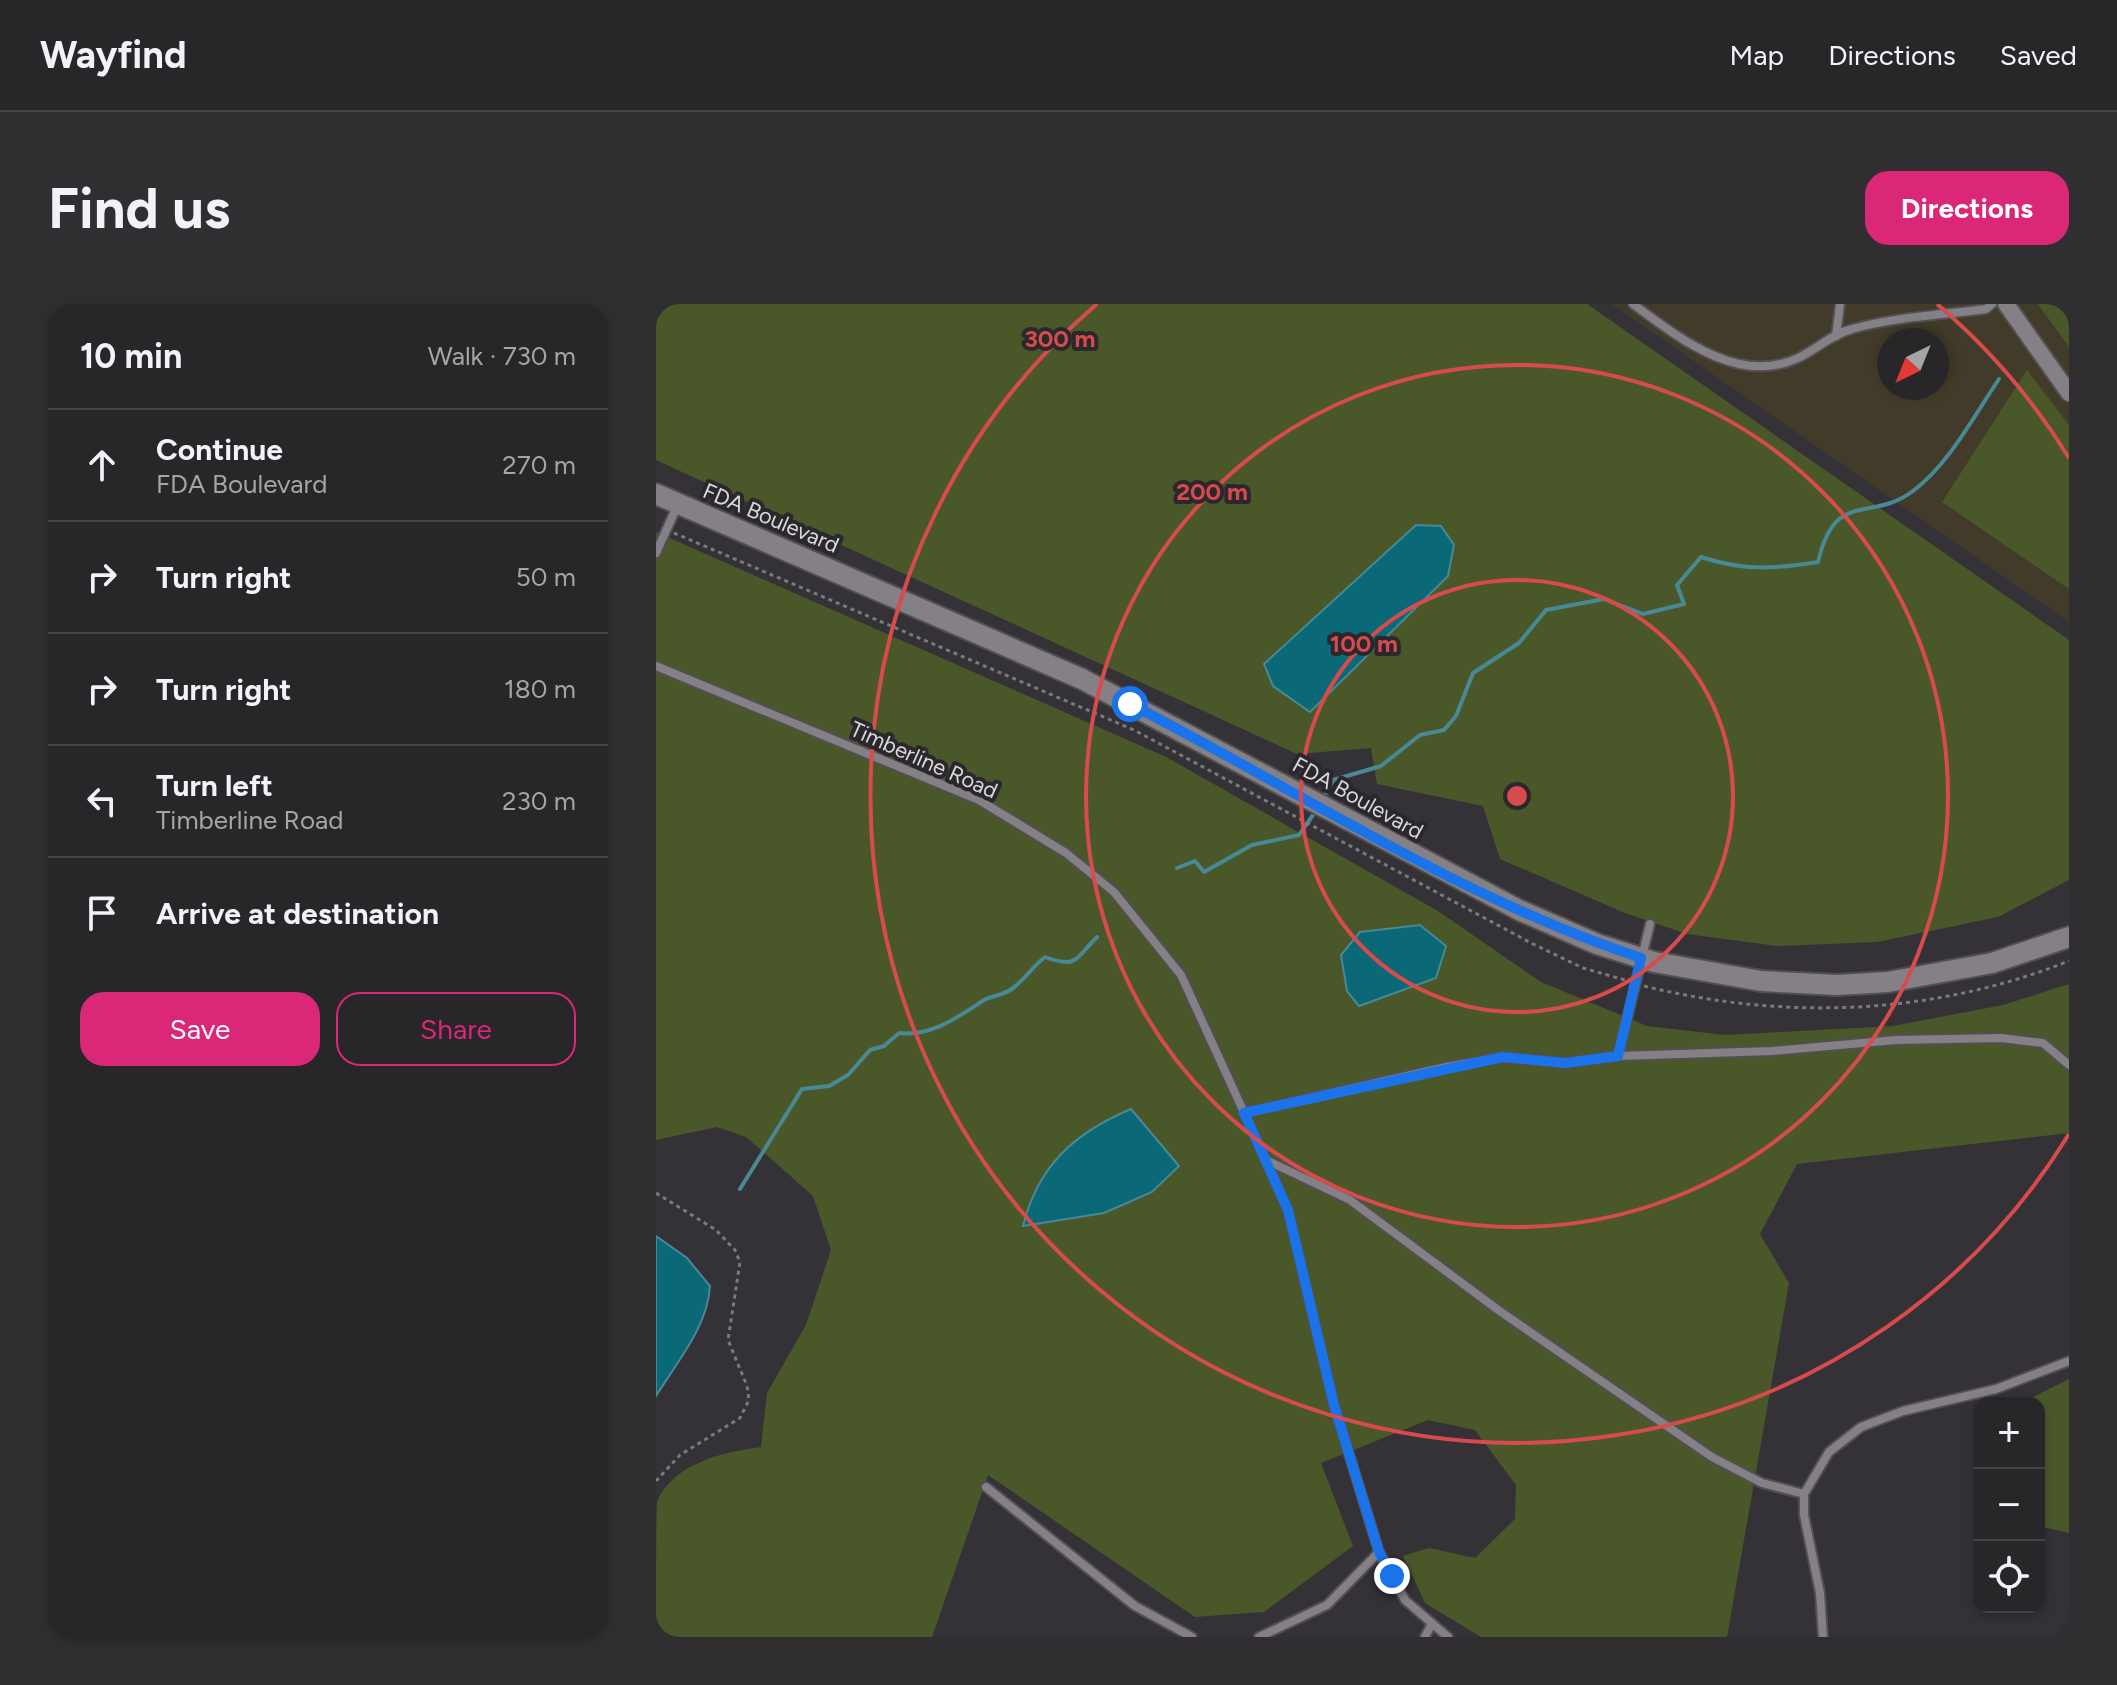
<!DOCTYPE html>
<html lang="en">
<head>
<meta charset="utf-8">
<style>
  body { margin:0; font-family:Figtree,sans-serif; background:#302e31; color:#f1f3f6 }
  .controls { position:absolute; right:24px; bottom:24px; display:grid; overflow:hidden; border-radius:16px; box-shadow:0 4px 12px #0003 }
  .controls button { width:72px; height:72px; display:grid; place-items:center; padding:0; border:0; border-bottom:2px solid #444346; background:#282629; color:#f1f3f6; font:40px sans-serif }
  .compass { position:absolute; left:1221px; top:24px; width:72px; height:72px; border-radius:50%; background:#282629; box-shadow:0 4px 12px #0003; rotate:223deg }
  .stop { position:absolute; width:24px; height:24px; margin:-18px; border:6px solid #1a73e8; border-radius:50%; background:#fff }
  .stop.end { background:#1a73e8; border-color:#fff; box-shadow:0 2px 8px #0008 }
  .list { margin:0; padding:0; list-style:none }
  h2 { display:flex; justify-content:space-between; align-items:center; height:104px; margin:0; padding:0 32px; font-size:34px }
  h2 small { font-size:26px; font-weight:400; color:#a5a5a8 }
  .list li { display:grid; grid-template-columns:52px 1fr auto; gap:24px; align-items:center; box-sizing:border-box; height:112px; padding:0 32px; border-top:2px solid #444346 }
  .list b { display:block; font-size:30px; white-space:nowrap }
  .list p { margin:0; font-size:26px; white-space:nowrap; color:#a5a5a8 }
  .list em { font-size:26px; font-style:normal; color:#a5a5a8 }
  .actions { display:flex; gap:16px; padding:24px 32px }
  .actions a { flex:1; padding:18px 0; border:2px solid #db2777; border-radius:24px; text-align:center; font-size:28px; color:#db2777 }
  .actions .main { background:#db2777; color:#fff }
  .icon { flex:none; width:44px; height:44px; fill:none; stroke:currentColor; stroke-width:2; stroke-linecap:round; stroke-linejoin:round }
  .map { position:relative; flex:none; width:1413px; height:1333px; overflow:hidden; border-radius:24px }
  header { display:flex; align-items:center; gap:48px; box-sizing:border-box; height:112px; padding:0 40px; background:#282629; border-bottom:2px solid #444346 }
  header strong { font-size:38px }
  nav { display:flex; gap:44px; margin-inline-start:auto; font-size:28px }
  .intro { display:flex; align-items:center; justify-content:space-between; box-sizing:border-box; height:192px; padding:0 48px }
  h1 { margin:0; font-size:56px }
  .button { padding:20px 36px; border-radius:24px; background:#db2777; color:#fff; font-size:28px; font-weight:700 }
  main { display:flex; gap:48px; padding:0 48px }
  aside { flex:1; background:#282629; border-radius:24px; box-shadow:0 4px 12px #0003 }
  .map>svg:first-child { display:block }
</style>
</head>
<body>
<header>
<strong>Wayfind</strong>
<nav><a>Map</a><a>Directions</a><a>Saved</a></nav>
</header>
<div class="intro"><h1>Find us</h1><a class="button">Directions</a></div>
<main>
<aside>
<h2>10 min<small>Walk · 730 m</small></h2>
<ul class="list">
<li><svg class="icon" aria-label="ahead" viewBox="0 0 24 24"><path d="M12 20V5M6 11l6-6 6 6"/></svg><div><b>Continue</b><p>FDA Boulevard</p></div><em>270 m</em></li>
<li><svg class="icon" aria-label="right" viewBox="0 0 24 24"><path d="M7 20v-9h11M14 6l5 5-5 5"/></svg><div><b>Turn right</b></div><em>50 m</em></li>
<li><svg class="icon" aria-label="right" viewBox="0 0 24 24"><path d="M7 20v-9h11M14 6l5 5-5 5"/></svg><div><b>Turn right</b></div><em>180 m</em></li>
<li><svg class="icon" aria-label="left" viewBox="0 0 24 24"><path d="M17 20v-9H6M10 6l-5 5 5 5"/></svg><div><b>Turn left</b><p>Timberline Road</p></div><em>230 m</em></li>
<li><svg class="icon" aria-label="arrive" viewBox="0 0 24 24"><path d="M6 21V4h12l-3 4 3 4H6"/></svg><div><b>Arrive at destination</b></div></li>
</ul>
<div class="actions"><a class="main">Save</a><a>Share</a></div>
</aside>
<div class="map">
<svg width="1413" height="1333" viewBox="0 0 1413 1333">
  <rect width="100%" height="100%" fill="#353237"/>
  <!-- commercial -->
  <path fill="#423b29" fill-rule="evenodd" d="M956,0H1413V318ZM1233,36H1281V84H1233Z"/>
  <!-- green -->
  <g fill="#4a5829">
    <path d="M0,0H931L1413,336V576L1342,613L1221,638L1121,642L1031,630L969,609L844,555L827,502L721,480L715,444L641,450L0,156Z"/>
    <path d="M1382,0H1413V43Z"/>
    <path d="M1371,66L1413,121V285L1286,198Z"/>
    <path d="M0,228L510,453L782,607L885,678L991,722L1069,731L1237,722L1347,701L1413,680V829L1141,860L1104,930L1133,979L1071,1333H825L769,1299L747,1252L773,1244L819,1254L859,1215L860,1181L819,1126L772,1116L665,1159L697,1242L608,1308L539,1313L332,1171L276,1333H0C0,1310 0,1212 1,1198C18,1158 69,1148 105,1143L111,1089L150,1021L175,946L157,892L90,833L61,823L0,836Z"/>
    <path d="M1413,1075V1229L1383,1222V1099H1365Z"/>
  </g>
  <!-- water -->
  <g fill="#0a6877" stroke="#488995" stroke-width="2">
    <path d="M760,221L785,222L798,241L792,272L654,408L617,382L608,360Z"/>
    <path d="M764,621L790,642L780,674L703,702L691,687L685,651L704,628Z"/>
    <path d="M475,805L523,862L496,888L448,909L367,922C382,862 418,829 475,805Z"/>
    <path d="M0,932L31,954L54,982C52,1022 21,1058 0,1092Z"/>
  </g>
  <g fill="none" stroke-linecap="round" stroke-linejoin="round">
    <!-- stream -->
    <g stroke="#488995" stroke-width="4">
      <path d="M666,496L677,476L725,462L764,431L788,426L800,412L817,369L863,339L890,306L948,295L987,310L1028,300L1021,281L1045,253C1087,267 1119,265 1162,258C1179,184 1215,219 1257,187C1293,160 1318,112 1343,75"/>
      <path d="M521,564L539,557L548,568L596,541L643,531L659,508"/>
      <path d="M84,885L146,785L173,782L192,771L214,746L228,742L243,729C275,733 302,713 328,696C337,691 350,691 357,684C369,675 377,662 389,653C421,665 419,655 441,633"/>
    </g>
    <!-- service casing -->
    <g stroke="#524f53" stroke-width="12">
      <g id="service">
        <path d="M977,0C1023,34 1083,82 1142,54C1161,45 1176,30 1196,25C1239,13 1286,11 1330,5L1336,0"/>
        <path d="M1180,32L1184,0"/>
        <path d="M0,249L22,200"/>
        <path d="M0,362L323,496L410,549L458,588L525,671L613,863L632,906L678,1101L723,1248L749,1296L792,1333"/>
        <path d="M994,620L962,752L1116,747L1240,736L1345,734L1387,739L1413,761"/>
        <path d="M588,809L790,763L847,753L909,759L962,752"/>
        <path d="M610,856L694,896L845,1008L1056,1153L1106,1179L1148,1190"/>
        <path d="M330,1183L479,1302L536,1333"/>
        <path d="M603,1333L671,1301L723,1248"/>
        <path d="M769,1333L776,1319"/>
        <path d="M1167,1333L1164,1289L1148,1211V1190L1173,1148L1205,1123L1247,1107L1340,1085L1413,1057"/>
      </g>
    </g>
    <!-- minor casing -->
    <g stroke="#524f53" stroke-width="20">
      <path id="minor" d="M1350,0L1413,89"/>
    </g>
    <!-- tertiary casing -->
    <g stroke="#524f53" stroke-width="24">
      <path id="tertiary" d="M0,190L426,375L863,606L941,640L998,658L1105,677L1181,681L1232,678L1336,659L1413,633"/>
    </g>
    <!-- path -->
    <g stroke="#7c797d" stroke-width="3" stroke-dasharray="4 4" stroke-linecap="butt">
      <path d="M18,229L478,426L877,640L927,664L969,676"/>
      <path d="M988,682C1130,717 1277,711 1413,657"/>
      <path d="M0,889L60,926L79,946L84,958L72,1036L91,1082L93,1096L84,1114L24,1151L0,1177"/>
    </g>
    <!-- service -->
    <use href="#service" stroke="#848086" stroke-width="8"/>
    <!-- minor -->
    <use href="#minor" stroke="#848086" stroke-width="16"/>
    <!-- tertiary -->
    <use href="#tertiary" stroke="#848086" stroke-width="20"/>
  </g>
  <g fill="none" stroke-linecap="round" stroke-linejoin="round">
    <!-- route -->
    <path stroke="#1a73e8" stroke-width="10" d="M474,400C642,486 805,595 985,654L962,752L909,759L847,753L588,809L632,906L678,1101L723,1248L736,1272"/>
  </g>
  <!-- distance rings -->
  <g fill="none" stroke="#d74b4c" stroke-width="4">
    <circle cx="861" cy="492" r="216"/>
    <circle cx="861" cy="492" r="431"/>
    <path d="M1413 830A647 647 0 1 1 441 0M1281 0A647 647 0 0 1 1413 154"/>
  </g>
  <g text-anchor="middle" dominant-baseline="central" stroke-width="8" stroke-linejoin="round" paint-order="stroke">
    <!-- street labels -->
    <g font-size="22" fill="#d9d7da" stroke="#2b282d">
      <text transform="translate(115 214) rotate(23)">FDA Boulevard</text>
      <text transform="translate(268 456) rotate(24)">Timberline Road</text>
      <text transform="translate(702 494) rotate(29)">FDA Boulevard</text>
    </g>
  </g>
  <circle cx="861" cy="492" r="12" fill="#d74b4c" stroke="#2b282d" stroke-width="4"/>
  <g font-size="24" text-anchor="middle" font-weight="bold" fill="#d74b4c" stroke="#2b282d" stroke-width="8" stroke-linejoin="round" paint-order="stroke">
    <text x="404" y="43">300 m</text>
    <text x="556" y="196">200 m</text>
    <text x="708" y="348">100 m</text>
  </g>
</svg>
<div class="controls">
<button>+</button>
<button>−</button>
<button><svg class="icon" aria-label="locate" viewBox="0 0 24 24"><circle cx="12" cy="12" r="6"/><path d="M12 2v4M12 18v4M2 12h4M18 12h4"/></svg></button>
</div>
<svg class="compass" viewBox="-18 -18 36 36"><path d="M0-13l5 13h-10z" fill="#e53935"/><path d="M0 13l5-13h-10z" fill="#a5a5a8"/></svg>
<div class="stop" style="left:474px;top:400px"></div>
<div class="stop end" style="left:736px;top:1272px"></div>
</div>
</main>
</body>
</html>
